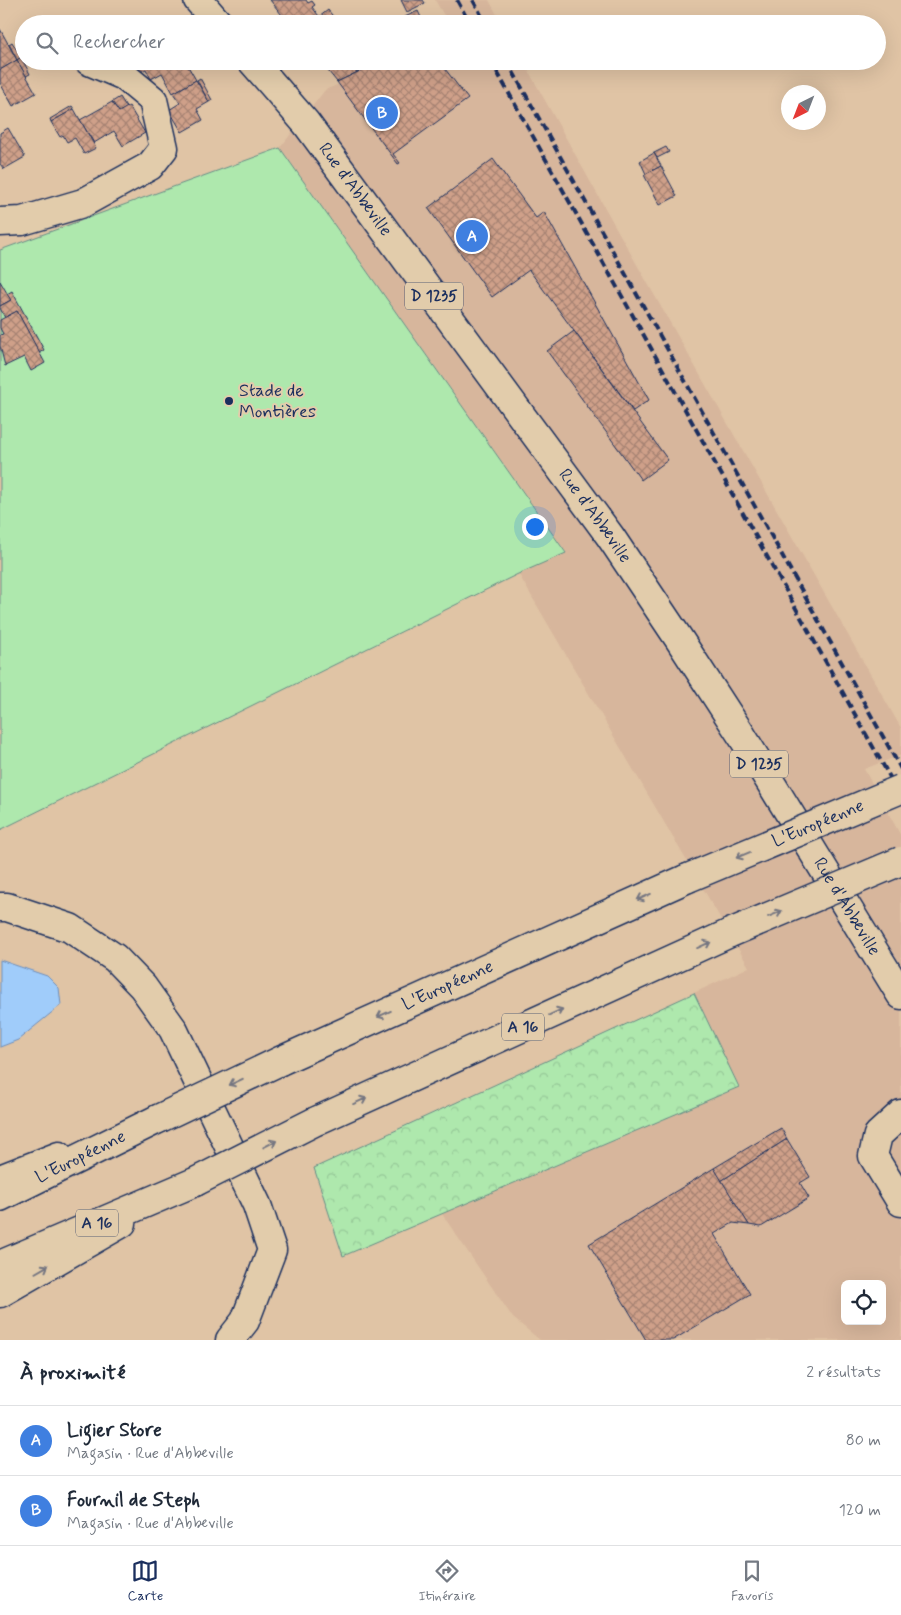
<!DOCTYPE html>
<html lang="fr">
<head>
<meta charset="utf-8">
<style>
  body { margin:0; font-family:Mynerve,sans-serif; background:#f2f2f3; color:#1f2937 }
  .controls { position:absolute; right:15px; bottom:15px; display:grid; overflow:hidden; border-radius:8px; box-shadow:0 5px 20px #0002 }
  .controls button { width:45px; height:45px; display:grid; place-items:center; padding:0; border:0; border-bottom:1px solid #e0e1e3; background:#fff; color:#1f2937; font:25px sans-serif }
  .compass { position:absolute; left:781px; top:85px; width:45px; height:45px; border-radius:50%; background:#fff; box-shadow:0 5px 20px #0002; rotate:222deg }
  .you { position:absolute; left:534px; top:526px; width:18px; height:18px; margin:-12px; border:4px solid #fff; border-radius:50%; background:#1a73e8; box-shadow:0 0 0 8px #1a73e833 }
  .badge { display:grid; place-items:center; width:32px; height:32px; border-radius:50%; background:#1b2f5e; color:#fff; font-size:16px; font-weight:700 }
  .pin { position:absolute; translate:-50% -50%; border:2px solid #fff; box-shadow:0 1px 5px #0006 }
  .list { margin:0; padding:0; list-style:none }
  h2 { display:flex; justify-content:space-between; align-items:center; height:65px; margin:0; padding:0 20px; font-size:21px }
  h2 small { font-size:16px; font-weight:400; color:#747a83 }
  .list li { display:grid; grid-template-columns:32px 1fr auto; gap:15px; align-items:center; box-sizing:border-box; height:70px; padding:0 20px; border-top:1px solid #e0e1e3 }
  .list b { display:block; font-size:19px; white-space:nowrap }
  .list p { margin:0; font-size:16px; white-space:nowrap; color:#747a83 }
  .list em { font-size:16px; font-style:normal; color:#747a83 }
  .icon { flex:none; width:28px; height:28px; fill:none; stroke:currentColor; stroke-width:2; stroke-linecap:round; stroke-linejoin:round }
  .map { position:relative; flex:none; width:901px; height:1340px; overflow:hidden }
  .search { position:absolute; background:#fff; box-shadow:0 5px 20px #0002; left:15px; right:15px; top:15px; height:55px; display:flex; align-items:center; gap:12px; box-sizing:border-box; padding:0 18px; border-radius:28px; color:#747a83; font-size:19px }
  .sheet { height:205px; background:#fff }
  nav { display:flex; justify-content:space-around; align-items:center; box-sizing:border-box; height:70px; border-top:1px solid #e0e1e3; background:#fff; font-size:14px; color:#747a83 }
  nav a { display:grid; justify-items:center; gap:2px }
  nav .on { color:#1b2f5e }
  .map>svg:first-child { display:block }
</style>
</head>
<body>
<div class="map">
<svg width="901" height="1340" viewBox="0 0 901 1340">
  <defs>
    <pattern id="forest-crowns" width="20" height="18" patternUnits="userSpaceOnUse" patternTransform="scale(1.25)"><rect width="20" height="18" fill="#aee8ad"/><path d="M2 6a3 3 0 1 1 6 0M12 15a3 3 0 1 1 6 0" fill="none" stroke="#95c797"/></pattern>
    <pattern id="building-cross-hatch" width="8" height="8" patternUnits="userSpaceOnUse" patternTransform="scale(1.25)"><rect width="8" height="8" fill="#cfa089"/><path d="M0 0l8 8M0 8l8-8" fill="none" stroke="#a78373"/></pattern>
  </defs>
  <rect width="100%" height="100%" fill="#e0c4a5"/>
  <filter id="ink" filterUnits="userSpaceOnUse"><feTurbulence type="fractalNoise" baseFrequency=".02" numOctaves="2"/><feDisplacementMap in="SourceGraphic" scale="10" xChannelSelector="R" yChannelSelector="G"/><feConvolveMatrix kernelMatrix="1 2 1 2 8 2 1 2 1" color-interpolation-filters="sRGB"/></filter>
  <g filter="url(#ink)">
    <!-- built -->
    <g fill="#d7b69c" fill-rule="evenodd">
      <path d="M435,0H489L502,24H449Z"/>
      <path d="M394,61H523L619,233L901,728V755L864,769L901,836V1340H540L513,1318L442,1214L739,1087L694,993L749,967L518,573L566,552L280,148L325,90ZM845,1284H882V1321H845Z"/>
    </g>
    <!-- grass -->
    <path fill="#aee8ad" stroke="#648c86" d="M280,148L566,553L518,574L0,830V250Z"/>
    <!-- forest -->
    <path fill="url(#forest-crowns)" stroke="#648c86" d="M694,993L739,1087L343,1256L314,1168Z"/>
    <!-- water -->
    <path fill="#a0ccfa" stroke="#6b8dbc" d="M0,960L47,976L59,988L61,1005L18,1040L0,1047Z"/>
    <!-- building -->
    <g fill="url(#building-cross-hatch)" stroke="#1b2f5e">
      <path d="M270,0H306L308,3L312,1L315,5L312,7L325,24H289Z"/>
      <path d="M401,0H423L425,3L407,12Z"/>
      <path d="M328,10L339,24H325L319,17Z"/>
      <path d="M418,11L424,24H397L396,21Z"/>
      <path d="M0,29L17,60L0,70Z"/>
      <path d="M12,42L21,57L17,60L9,44Z"/>
      <path d="M21,57L30,74L26,76L17,60Z"/>
      <path d="M17,60L36,93L13,106L0,83V70Z"/>
      <path d="M127,61H170L173,67L185,61L196,80L173,93L162,73L151,79L146,69L134,75Z"/>
      <path d="M320,61H381L337,82Z"/>
      <path d="M381,61H439L468,99L393,154L400,163L398,164L337,82Z"/>
      <path d="M200,78L212,100L209,102L197,80Z"/>
      <path d="M196,80L209,102L197,109L203,120L182,132L169,110L180,103L173,93Z"/>
      <path d="M120,97L127,108L119,112L112,102Z"/>
      <path d="M112,102L119,112L129,106L145,133L123,146L114,131L94,143L80,120Z"/>
      <path d="M72,106L74,109L51,122L50,119Z"/>
      <path d="M74,109L96,148L84,154L75,138L67,142L63,135L60,137L51,122Z"/>
      <path d="M8,128L25,157L4,169L0,164V133Z"/>
      <path d="M666,147L669,152L657,158L654,153Z"/>
      <path d="M654,153L661,166L646,174L640,161Z"/>
      <path d="M493,159L536,218L544,212L649,400L633,411L529,270L492,297L428,208Z"/>
      <path d="M661,166L677,196L660,205L644,175Z"/>
      <path d="M0,281L11,300L0,306Z"/>
      <path d="M12,291L44,350L39,353L17,311L5,318L0,308V306L11,300L7,294Z"/>
      <path d="M17,311L45,363L31,371L24,357L5,366L0,346V335L3,334L0,328V320Z"/>
      <path d="M574,331L668,460L641,480L547,351Z"/>
      <path d="M781,1128L787,1139L721,1181L714,1168Z"/>
      <path d="M787,1139L810,1177L800,1183L809,1198L761,1227L749,1225L721,1181Z"/>
      <path d="M714,1168L749,1225L733,1223L714,1234L750,1294L673,1340H646L589,1244Z"/>
    </g>
    <g fill="none" stroke-linecap="round" stroke-linejoin="round">
      <!-- minor casing -->
      <g stroke="#1b2f5e" stroke-width="31">
        <g id="minor">
          <path d="M0,222L22,221L83,203L150,166L164,148L153,100L124,76L89,61"/>
          <path d="M0,907H7L70,928L115,958L143,987L173,1029L257,1205L272,1250L245,1321L230,1340"/>
          <path d="M901,1114L878,1135L873,1156L901,1202"/>
          <path d="M0,1179L59,1156"/>
          <path d="M0,1293L122,1223"/>
        </g>
      </g>
      <!-- major casing -->
      <g stroke="#1b2f5e" stroke-width="31">
        <g id="major">
          <path d="M198,0L219,24"/>
          <path id="s1" d="M252,61L306,123L610,536L679,639L742,736L901,995"/>
        </g>
      </g>
      <!-- highway casing -->
      <g stroke="#1b2f5e" stroke-width="31">
        <g id="highway">
          <path id="s2" d="M280,1061L688,878"/>
          <path d="M316,1121L730,933"/>
          <path id="s3" d="M0,1197L158,1119"/>
          <path d="M0,1265L195,1182"/>
        </g>
      </g>
      <!-- minor -->
      <use href="#minor" stroke="#e2ccab" stroke-width="28"/>
      <!-- major -->
      <use href="#major" stroke="#e2ccab" stroke-width="28"/>
      <!-- highway -->
      <use href="#highway" stroke="#e2ccab" stroke-width="28"/>
      <!-- rail -->
      <g stroke="#1b2f5e" stroke-width="4" stroke-dasharray="8 4" stroke-linecap="butt">
        <path d="M457,0L470,24"/>
        <path d="M473,0L486,24"/>
        <path d="M491,61L901,797"/>
        <path d="M507,61L901,769"/>
      </g>
      <!-- highway-bridge casing -->
      <g stroke="#1b2f5e" stroke-width="31" stroke-linecap="butt">
        <g id="highway-bridge">
          <path id="s4" d="M688,878L901,789"/>
          <path d="M730,933L901,861"/>
          <path d="M158,1119L280,1061"/>
          <path d="M195,1182L316,1121"/>
        </g>
      </g>
      <!-- highway-bridge -->
      <use href="#highway-bridge" stroke="#e2ccab" stroke-width="28"/>
    </g>
    <!-- one-way arrows -->
    <defs><path id="oneway-shaft" d="M-6 0H5M1.5-3L5.5 0L1.5 3" fill="none" stroke-width="1.6" stroke-linecap="round" stroke-linejoin="round" transform="scale(1.25)"/></defs>
    <g stroke="#757681">
      <use href="#oneway-shaft" transform="translate(743 855) rotate(157)"/>
      <use href="#oneway-shaft" transform="translate(644 897) rotate(156)"/>
      <use href="#oneway-shaft" transform="translate(775 914) rotate(-23)"/>
      <use href="#oneway-shaft" transform="translate(704 945) rotate(-24)"/>
      <use href="#oneway-shaft" transform="translate(556 1012) rotate(-24)"/>
      <use href="#oneway-shaft" transform="translate(384 1014) rotate(156)"/>
      <use href="#oneway-shaft" transform="translate(236 1082) rotate(155)"/>
      <use href="#oneway-shaft" transform="translate(360 1101) rotate(-24)"/>
      <use href="#oneway-shaft" transform="translate(270 1144) rotate(-27)"/>
      <use href="#oneway-shaft" transform="translate(42 1269) rotate(-30)"/>
    </g>
  </g>
  <!-- markers -->
  <circle fill="#1b2f5e" stroke="#e2ccab" stroke-width="2" cx="229" cy="401" r="5"/>
  <g text-anchor="middle" dominant-baseline="central" stroke-width="4" stroke-linejoin="round" paint-order="stroke">
    <!-- shield labels -->
    <g fill="#e2ccab" stroke="#575e75" stroke-width="1">
      <rect x="405" y="282.5" width="58" height="27" rx="4"/>
      <rect x="730" y="750.5" width="58" height="27" rx="4"/>
      <rect x="502" y="1013.5" width="42" height="27" rx="4"/>
      <rect x="76" y="1209.5" width="42" height="27" rx="4"/>
    </g>
    <g font-size="16" font-weight="bold" fill="#1b2f5e">
      <text x="434" y="296">D 1235</text>
      <text x="759" y="764">D 1235</text>
      <text x="523" y="1027">A 16</text>
      <text x="97" y="1223">A 16</text>
    </g>
    <!-- street labels -->
    <g font-size="18" fill="#1b2f5e" stroke="#e2ccab">
      <text stroke="none"><textPath href="#s1" startOffset="165">Rue d'Abbeville</textPath></text>
      <text stroke="none"><textPath href="#s1" startOffset="570">Rue d'Abbeville</textPath></text>
      <text stroke="none"><textPath href="#s4" startOffset="141">L'Européenne</textPath></text>
      <text stroke="none"><textPath href="#s1" startOffset="1035">Rue d'Abbeville</textPath></text>
      <text stroke="none"><textPath href="#s2" startOffset="184">L'Européenne</textPath></text>
      <text stroke="none"><textPath href="#s3" startOffset="90">L'Européenne</textPath></text>
    </g>
    <!-- poi labels -->
    <g font-size="18" fill="#1b2f5e" stroke="#e2ccab" text-anchor="start">
      <text x="239" y="391">Stade de<tspan x="239" dy="21">Montières</tspan></text>
    </g>
  </g>
</svg>
<div class="controls">
<button><svg class="icon" aria-label="locate" viewBox="0 0 24 24"><circle cx="12" cy="12" r="6"/><path d="M12 2v4M12 18v4M2 12h4M18 12h4"/></svg></button>
</div>
<svg class="compass" viewBox="-18 -18 36 36"><path d="M0-13l5 13h-10z" fill="#e53935"/><path d="M0 13l5-13h-10z" fill="#747a83"/></svg>
<div class="you"></div>
<div class="pin badge" style="left:472px;top:236px;background:#3f7fe0">A</div>
<div class="pin badge" style="left:382px;top:113px;background:#3f7fe0">B</div>
<div class="search"><svg class="icon" aria-label="search" viewBox="0 0 24 24"><circle cx="10" cy="10" r="6"/><path d="M15 15l6 6"/></svg>Rechercher</div>
</div>
<section class="sheet">
<h2>À proximité<small>2 résultats</small></h2>
<ul class="list">
<li><span class="badge" style="background:#3f7fe0">A</span><div><b>Ligier Store</b><p>Magasin · Rue d'Abbeville</p></div><em>80 m</em></li>
<li><span class="badge" style="background:#3f7fe0">B</span><div><b>Fournil de Steph</b><p>Magasin · Rue d'Abbeville</p></div><em>120 m</em></li>
</ul>
</section>
<nav>
<a class="on"><svg class="icon" aria-label="map" viewBox="0 0 24 24"><path d="M3 6l6-2 6 2 6-2v14l-6 2-6-2-6 2zM9 4v14M15 6v14"/></svg>Carte</a>
<a><svg class="icon" aria-label="directions" viewBox="0 0 24 24"><path d="M12 3l9 9-9 9-9-9zM9 14v-3h6M13 9l2 2-2 2"/></svg>Itinéraire</a>
<a><svg class="icon" aria-label="saved" viewBox="0 0 24 24"><path d="M7 4h10v16l-5-4-5 4z"/></svg>Favoris</a>
</nav>
</body>
</html>
